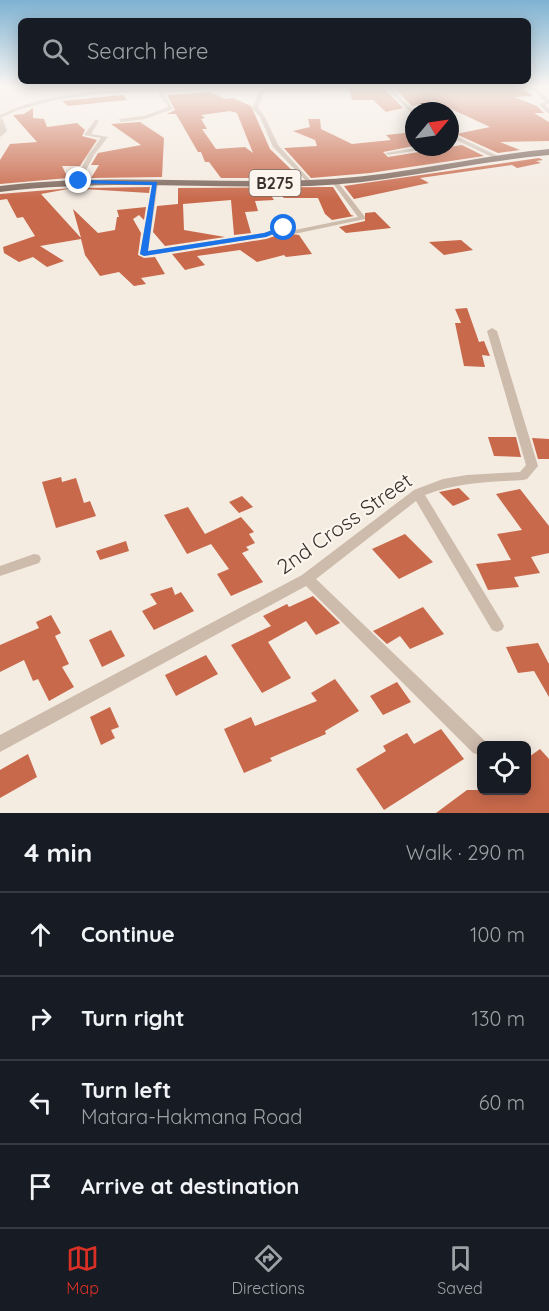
<!DOCTYPE html>
<html lang="en">
<head>
<meta charset="utf-8">
<style>
  body { margin:0; font-family:Quicksand,sans-serif; background:#20242c; color:#f1f3f6 }
  .controls { position:absolute; right:18px; bottom:18px; display:grid; overflow:hidden; border-radius:9px; box-shadow:0 3px 15px #0003 }
  .controls button { width:54px; height:54px; display:grid; place-items:center; padding:0; border:0; border-bottom:2px solid #363941; background:#171b24; color:#f1f3f6; font:30px sans-serif }
  .compass { position:absolute; left:405px; top:102px; width:54px; height:54px; border-radius:50%; background:#171b24; box-shadow:0 3px 15px #0003; rotate:61deg }
  .stop { position:absolute; width:18px; height:18px; margin:-14px; border:4px solid #1a73e8; border-radius:50%; background:#fff }
  .stop.end { background:#1a73e8; border-color:#fff; box-shadow:0 2px 6px #0008 }
  .list { margin:0; padding:0; list-style:none }
  h2 { display:flex; justify-content:space-between; align-items:center; height:78px; margin:0; padding:0 24px; font-size:26px }
  h2 small { font-size:20px; font-weight:400; color:#9ea1a6 }
  .list li { display:grid; grid-template-columns:39px 1fr auto; gap:18px; align-items:center; box-sizing:border-box; height:84px; padding:0 24px; border-top:2px solid #363941 }
  .list b { display:block; font-size:22px; white-space:nowrap }
  .list p { margin:0; font-size:20px; white-space:nowrap; color:#9ea1a6 }
  .list em { font-size:20px; font-style:normal; color:#9ea1a6 }
  .icon { flex:none; width:33px; height:33px; fill:none; stroke:currentColor; stroke-width:2; stroke-linecap:round; stroke-linejoin:round }
  .map { position:relative; flex:none; width:549px; height:813px; overflow:hidden }
  .search { position:absolute; background:#171b24; box-shadow:0 3px 15px #0003; left:18px; right:18px; top:18px; height:66px; display:flex; align-items:center; gap:15px; box-sizing:border-box; padding:0 21px; border-radius:9px; color:#9ea1a6; font-size:22px }
  .sheet { height:414px; background:#171b24 }
  nav { display:flex; justify-content:space-around; align-items:center; box-sizing:border-box; height:84px; border-top:2px solid #363941; background:#171b24; font-size:16px; color:#9ea1a6 }
  nav a { display:grid; justify-items:center; gap:3px }
  nav .on { color:#d93025 }
  .map>svg:first-child { display:block }
</style>
</head>
<body>
<div class="map">
<svg width="549" height="813" viewBox="0 0 549 813">
  <rect width="100%" height="100%" fill="#f4ebe1"/>
  <!-- building -->
  <g fill="#c8694b" fill-rule="evenodd">
    <path d="M379,86H382L403,108L386,112L373,100H352L349,88Z"/>
    <path d="M392,86H520L533,96L514,97L537,106L544,113H534L549,122V141L500,142L520,150L498,153L456,134L490,127L434,101L412,106Z"/>
    <path d="M210,92L225,99L233,98L251,106L270,149L300,178H221L209,162H205L201,152H198L176,114H167L175,110L167,95ZM230,111L237,113L253,153L245,147L216,149L202,129H207L201,119L205,118L201,115Z"/>
    <path d="M123,95L127,100L68,106L62,101Z"/>
    <path d="M33,108V118L44,119L47,127L77,123L85,130L82,136L97,140L80,166H62L68,178L0,184V160L10,144L37,142L13,115L24,114Z"/>
    <path d="M308,119H320L321,129L352,144L391,140L386,135L414,132V146L383,152L388,157L462,145L484,156L370,173L311,178L284,148L317,146L315,140L293,131L310,127Z"/>
    <path d="M140,122L164,138L162,177L91,178L99,165H91L98,153L141,145L111,124Z"/>
    <path d="M539,158L543,160L536,161L541,163L517,168L512,165L420,178L429,183L354,199L344,186Z"/>
    <path d="M150,187L149,193L84,189L85,188Z"/>
    <path d="M333,187L351,215L354,216L332,220L325,214L318,198H284L275,189L270,194L274,200L255,201L258,211L245,212L251,233L234,235L231,200L183,204L184,230L225,237L165,246L153,232L157,206L178,204V188Z"/>
    <path d="M73,188L41,194L81,238L73,209L98,233L115,230L117,217H119L117,210L146,207L144,220L139,215L133,219L141,233L138,255L144,258L155,257L165,274L141,278L146,284L134,286L119,272L100,276L85,255L81,239L40,246L64,261L47,267L33,257L19,262L4,253L3,247L35,236L23,217L17,218L7,199L0,200V194Z"/>
    <path d="M375,212L391,228L346,233L339,227L365,221V213Z"/>
    <path d="M284,233L299,235L312,254L286,257L284,255L257,262L240,250L226,252L197,256L205,265L185,270L172,254L266,239Z"/>
    <path d="M461,240L473,250L444,255L429,242Z"/>
    <path d="M467,308L479,342L484,341L490,356L482,355L485,367L464,366L455,323H461L455,309Z"/>
    <path d="M488,437H516L521,457L494,456Z"/>
    <path d="M532,438L549,439V459H538Z"/>
    <path d="M61,477L62,482L76,478L84,503L90,501L96,516L56,528L42,482Z"/>
    <path d="M459,488L470,499L453,506L439,492Z"/>
    <path d="M520,489L549,526V553L531,557L540,573L514,577L519,587L488,590L476,564L511,560L497,534L522,530L496,494Z"/>
    <path d="M242,496L253,507L239,513L229,502Z"/>
    <path d="M188,507L205,534L241,517L254,532L249,534L255,543L246,547L249,550L242,553L263,582L231,596L217,574L229,569L211,544L187,554L164,515Z"/>
    <path d="M405,534L433,562L399,579L372,549Z"/>
    <path d="M126,541L129,551L100,560L96,551Z"/>
    <path d="M172,587L175,595L181,592L194,611L154,630L142,611L157,604L150,594Z"/>
    <path d="M313,596L340,623L316,635L306,621L268,642L291,678L262,693L231,645L271,626L263,616L287,604L289,607Z"/>
    <path d="M423,607L444,634L410,649L400,636L387,644L373,631Z"/>
    <path d="M51,615L61,633L55,636L69,664L62,667L74,687L49,701L38,679L33,681L24,660L0,672V645L39,628L36,622Z"/>
    <path d="M111,630L125,656L102,667L89,640Z"/>
    <path d="M538,643L549,664V697L534,671L518,673L506,647Z"/>
    <path d="M206,655L218,674L176,696L165,675Z"/>
    <path d="M335,679L359,711L325,731L326,734L270,758L272,761L244,773L224,729L251,717L255,726L317,701L311,693Z"/>
    <path d="M397,682L411,702L383,715L370,696Z"/>
    <path d="M110,707L119,727L111,730L115,738L101,745L90,717Z"/>
    <path d="M441,729L464,759L384,810L356,769L386,751L383,746L407,733L414,744Z"/>
    <path d="M540,749L549,759V813H436L467,790H526V759Z"/>
    <path d="M28,754L37,777L0,798V770Z"/>
  </g>
  <g fill="none" stroke-linecap="round" stroke-linejoin="round">
    <!-- minor -->
    <g fill="#cdbbac" fill-rule="evenodd">
      <path d="M384,86H389L414,111V116Z"/>
      <path d="M522,86C534,86 541,91 549,100V103L545,105L549,109V114L539,105L545,102L537,93Z"/>
      <path d="M158,88L161,90L204,88L206,89L163,93L173,109L145,119L121,122L119,119L144,116L168,107L157,91L98,94L55,100L18,110L0,118L3,120L7,131L0,137V115C49,91 105,91 158,88Z"/>
      <path d="M320,89L318,91L264,92L258,108L265,117L278,145L312,182L313,183L310,185L273,147L260,117L252,108L260,90Z"/>
      <path d="M96,119L99,121L91,134L108,137L94,155L82,178H78L77,177L88,155L101,138L84,135Z"/>
      <path d="M450,133L500,157L501,158L496,159L450,137Z"/>
      <path d="M422,147H439L388,155L385,153Z"/>
      <path d="M335,180L337,181L365,217V219L294,234L284,231L266,237L144,256L140,254L153,182L158,183L148,251L264,233L284,226L295,230L358,217L332,182Z"/>
      <path d="M492,328L497,331L538,466L527,479L523,480C488,482 458,482 425,495L502,622L504,626L502,630L497,632L492,630L416,501L316,579L485,741L487,746H482V754L479,755L473,753L306,586L0,752V735L302,575L414,490L443,479L467,475L520,472L526,465L487,331Z"/>
      <path d="M34,554L39,555L41,559L39,563L0,576V566Z"/>
    </g>
    <!-- primary -->
    <path fill="#7d675c" fill-rule="evenodd" d="M549,149V155C469,162 390,183 310,186C206,189 103,179 0,192V186C103,173 206,184 310,180C390,178 469,157 549,149Z"/>
  </g>
  <!-- sky -->
  <linearGradient id="sky" x2="0" y2="1"><stop stop-color="#7eb2d2"/><stop offset="0.43" stop-color="#faf6f2"/><stop offset="1" stop-color="#faf6f2" stop-opacity="0"/></linearGradient>
  <rect width="549" height="200" fill="url(#sky)"/>
  <!-- route -->
  <path fill="#1a73e8" d="M79,180L157,182L148,251L264,233L284,226L287,228L266,237L144,256L140,254L152,185L77,183Z"/>
  <g text-anchor="middle" dominant-baseline="central" stroke-width="4.5" stroke-linejoin="round" paint-order="stroke">
    <!-- shield labels -->
    <rect fill="#fbf5ee" stroke="#756b66" stroke-width="1.5" x="249.5" y="170" width="51" height="26" rx="4.5"/>
    <g font-size="16" font-weight="bold" fill="#3b302b">
      <text x="275" y="183">B275</text>
    </g>
    <!-- near-street labels -->
    <g font-size="21" fill="#3b302b" stroke="#fbf5ee">
      <text transform="translate(344 523) rotate(-35)">2nd Cross Street</text>
    </g>
  </g>
</svg>
<div class="controls">
<button><svg class="icon" aria-label="locate" viewBox="0 0 24 24"><circle cx="12" cy="12" r="6"/><path d="M12 2v4M12 18v4M2 12h4M18 12h4"/></svg></button>
</div>
<svg class="compass" viewBox="-18 -18 36 36"><path d="M0-13l5 13h-10z" fill="#e53935"/><path d="M0 13l5-13h-10z" fill="#9ea1a6"/></svg>
<div class="stop" style="left:284px;top:228px"></div>
<div class="stop end" style="left:79px;top:181px"></div>
<div class="search"><svg class="icon" aria-label="search" viewBox="0 0 24 24"><circle cx="10" cy="10" r="6"/><path d="M15 15l6 6"/></svg>Search here</div>
</div>
<section class="sheet">
<h2>4 min<small>Walk · 290 m</small></h2>
<ul class="list">
<li><svg class="icon" aria-label="ahead" viewBox="0 0 24 24"><path d="M12 20V5M6 11l6-6 6 6"/></svg><div><b>Continue</b></div><em>100 m</em></li>
<li><svg class="icon" aria-label="right" viewBox="0 0 24 24"><path d="M7 20v-9h11M14 6l5 5-5 5"/></svg><div><b>Turn right</b></div><em>130 m</em></li>
<li><svg class="icon" aria-label="left" viewBox="0 0 24 24"><path d="M17 20v-9H6M10 6l-5 5 5 5"/></svg><div><b>Turn left</b><p>Matara-Hakmana Road</p></div><em>60 m</em></li>
<li><svg class="icon" aria-label="arrive" viewBox="0 0 24 24"><path d="M6 21V4h12l-3 4 3 4H6"/></svg><div><b>Arrive at destination</b></div></li>
</ul>
</section>
<nav>
<a class="on"><svg class="icon" aria-label="map" viewBox="0 0 24 24"><path d="M3 6l6-2 6 2 6-2v14l-6 2-6-2-6 2zM9 4v14M15 6v14"/></svg>Map</a>
<a><svg class="icon" aria-label="directions" viewBox="0 0 24 24"><path d="M12 3l9 9-9 9-9-9zM9 14v-3h6M13 9l2 2-2 2"/></svg>Directions</a>
<a><svg class="icon" aria-label="saved" viewBox="0 0 24 24"><path d="M7 4h10v16l-5-4-5 4z"/></svg>Saved</a>
</nav>
</body>
</html>
